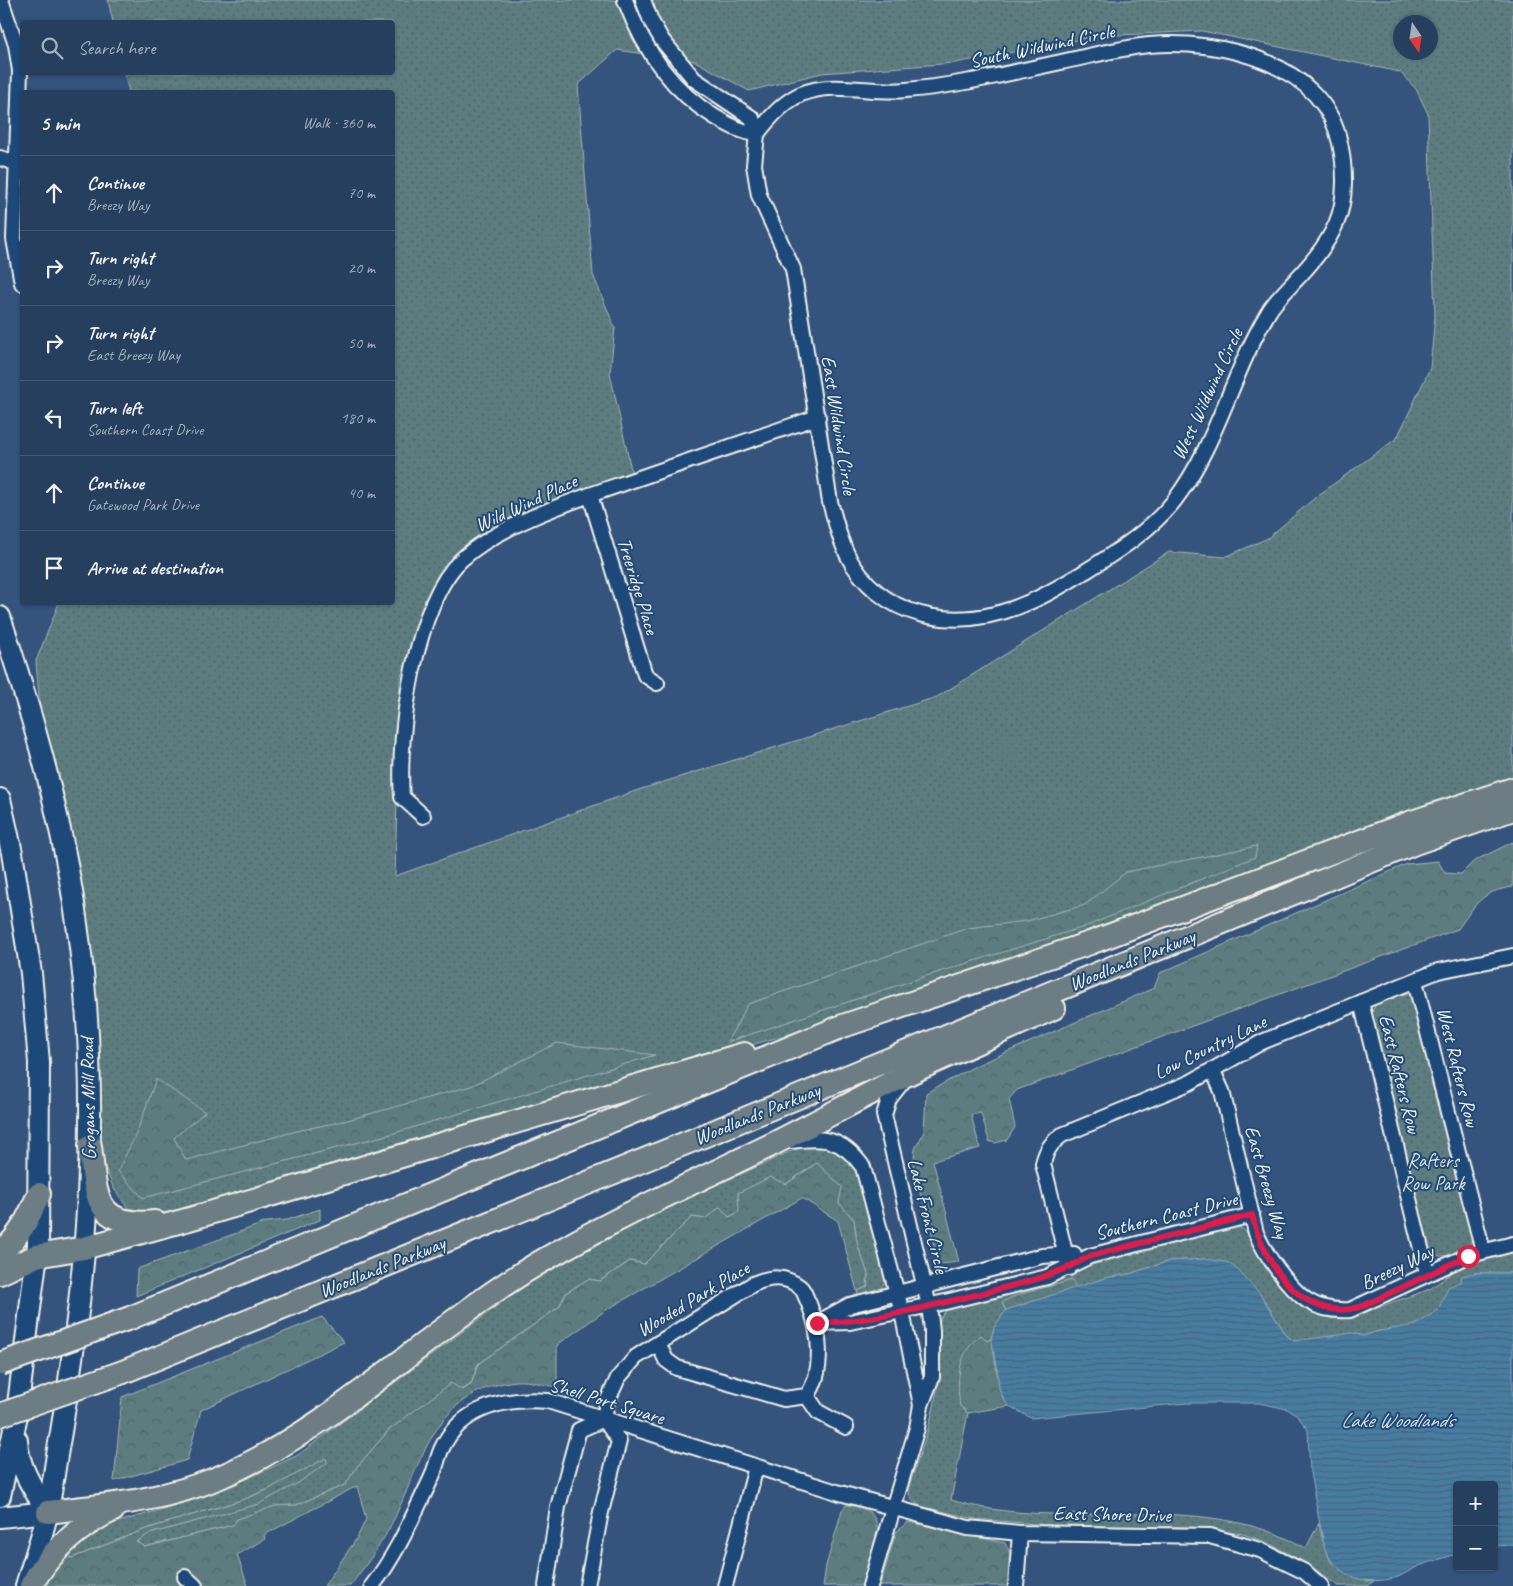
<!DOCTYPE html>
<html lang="en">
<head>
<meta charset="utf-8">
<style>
  body { margin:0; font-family:Caveat,sans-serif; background:#2f4664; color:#f1f3f6 }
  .controls { position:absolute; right:15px; bottom:15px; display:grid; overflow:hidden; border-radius:5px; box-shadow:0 1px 4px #0004 }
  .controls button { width:45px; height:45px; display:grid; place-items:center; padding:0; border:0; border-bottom:1px solid #435873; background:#273f5e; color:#f1f3f6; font:25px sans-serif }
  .compass { position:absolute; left:1393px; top:15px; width:45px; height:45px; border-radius:50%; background:#273f5e; box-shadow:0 1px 4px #0004; rotate:167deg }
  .stop { position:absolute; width:15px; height:15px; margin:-11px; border:4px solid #e11d48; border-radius:50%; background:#fff }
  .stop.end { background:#e11d48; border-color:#fff; box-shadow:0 1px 5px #0008 }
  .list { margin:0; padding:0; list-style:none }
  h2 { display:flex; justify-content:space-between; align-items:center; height:65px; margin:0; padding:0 20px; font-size:21px }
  h2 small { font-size:16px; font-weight:400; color:#a4afbc }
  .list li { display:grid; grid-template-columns:32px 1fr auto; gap:15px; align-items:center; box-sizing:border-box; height:75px; padding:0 20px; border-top:1px solid #435873 }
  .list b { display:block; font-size:19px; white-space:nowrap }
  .list p { margin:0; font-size:16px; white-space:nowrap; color:#a4afbc }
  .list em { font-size:16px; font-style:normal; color:#a4afbc }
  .icon { flex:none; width:28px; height:28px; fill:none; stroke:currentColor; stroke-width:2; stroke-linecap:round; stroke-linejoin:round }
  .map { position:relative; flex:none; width:1513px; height:1586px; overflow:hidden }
  .search { position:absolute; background:#273f5e; box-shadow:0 1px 4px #0004; left:20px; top:20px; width:375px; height:55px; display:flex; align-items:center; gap:12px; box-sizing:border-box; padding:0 18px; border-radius:5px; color:#a4afbc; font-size:19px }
  .panel { position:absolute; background:#273f5e; box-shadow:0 1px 4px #0004; left:20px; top:90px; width:375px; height:515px; border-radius:5px }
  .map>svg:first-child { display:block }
</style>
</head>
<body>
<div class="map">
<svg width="1513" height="1586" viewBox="0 0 1513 1586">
  <defs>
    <pattern id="green-dots" width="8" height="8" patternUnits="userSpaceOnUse" patternTransform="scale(1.25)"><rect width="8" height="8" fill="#5c7c80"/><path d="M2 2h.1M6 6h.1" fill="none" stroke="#536566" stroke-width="1.8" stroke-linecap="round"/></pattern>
    <pattern id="forest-crowns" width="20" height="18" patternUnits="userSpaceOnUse" patternTransform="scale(1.25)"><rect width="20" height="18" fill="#5c7c80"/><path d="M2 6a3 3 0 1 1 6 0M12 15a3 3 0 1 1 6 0" fill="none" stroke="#536566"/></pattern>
    <pattern id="water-rules" width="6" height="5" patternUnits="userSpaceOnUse" patternTransform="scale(1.25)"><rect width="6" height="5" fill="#467ca2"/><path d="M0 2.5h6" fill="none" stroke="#476579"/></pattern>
  </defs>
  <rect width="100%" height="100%" fill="#34547d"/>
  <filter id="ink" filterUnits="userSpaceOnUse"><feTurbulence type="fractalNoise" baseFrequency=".02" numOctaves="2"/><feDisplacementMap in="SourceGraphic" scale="10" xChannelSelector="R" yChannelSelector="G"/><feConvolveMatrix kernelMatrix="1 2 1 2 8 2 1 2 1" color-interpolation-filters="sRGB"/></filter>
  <g filter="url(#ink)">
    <!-- green -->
    <g fill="url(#green-dots)" stroke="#a8b6b4" fill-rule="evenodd">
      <path d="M108,0H1513V777L1428,803L1374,826L904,1000L538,1108L175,1212L152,1213L128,1208L114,1189L99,1153L100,1081L93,998L41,720L36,661L59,603L392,602V92H129L124,73L392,72V22H113ZM1400,22H1430V52H1400ZM1202,31L1400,72L1416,89L1428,114L1435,316L1430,368L1397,438L1317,496L1268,538L1225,557L1169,552L937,697L638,790L395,876L400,679L442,570L462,549L508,522L632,474L610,373L615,328L593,275L578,85L617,50L695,61L749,91L822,73L955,63L1098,36Z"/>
      <path d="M1399,994H1408L1414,998L1473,1238C1468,1252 1446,1260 1432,1254L1427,1246L1371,1015L1376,1003Z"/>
      <path d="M821,1144C838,1150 848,1157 858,1171L886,1275C884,1292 874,1294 859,1297L857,1291L867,1287L868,1274L857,1243L854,1220L839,1203L817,1163L786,1184L738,1193L740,1211L729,1217L720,1207L705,1219L692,1217L644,1264L630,1261L600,1281L588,1279L566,1293L559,1307L478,1364L471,1384L389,1430L357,1467L345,1485L296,1505L275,1506L233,1525L145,1547L136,1541L149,1534L217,1515L267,1490L242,1500L146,1529L72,1558L63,1555L69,1547L108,1525L190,1501L236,1484L298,1455L529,1282L672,1204L674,1206L676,1202C700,1190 725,1181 750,1170C774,1160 794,1146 821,1144Z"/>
      <path d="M1233,1227L1241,1228L1250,1235L1309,1311L1348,1318L1430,1289L1461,1266L1513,1252V1273H1474L1461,1282L1441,1304L1438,1310L1416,1325L1407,1328L1379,1331L1363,1336L1352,1333L1303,1341H1294L1287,1336L1260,1294L1249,1283L1205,1259L1170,1261L1129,1274L1105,1278L1076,1288L1072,1280L1002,1303L1006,1310L994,1328L991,1339L987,1341L981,1335L960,1406L968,1413L951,1500C1067,1535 1195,1486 1306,1548L1319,1523L1325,1550L1331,1562L1368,1581L1375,1580L1368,1586H1338L1308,1564L1266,1542L1243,1534L1187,1527L1062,1526L975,1519L920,1506L913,1501L909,1494V1486C919,1455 932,1423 937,1390C939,1374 936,1326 941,1317C945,1309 961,1302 969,1297Z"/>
    </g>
    <!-- forest -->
    <g fill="url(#forest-crowns)" stroke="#a8b6b4">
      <path d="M1513,842V887C1481,891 1476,904 1458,929L1017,1090L1009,1099L1015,1127L1007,1140L995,1143L989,1141L981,1113L971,1115L980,1148L933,1161L959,1262L941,1264L935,1252L929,1219L916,1181L913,1165L915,1149L924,1132L926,1093L977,1065L1154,988L1160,973L1407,864L1438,861L1445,873L1461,874L1474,861Z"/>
      <path d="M1257,846L1255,857L1087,926L923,977L727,1042L748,1004L968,928L1027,921L1085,905L1126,872Z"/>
      <path d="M557,1043L655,1055L391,1134L143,1198L118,1171L137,1132L156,1079L205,1112L174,1138L186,1160L301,1130L344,1121L471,1086Z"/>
      <path d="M817,1163L842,1187L839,1203L854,1220L857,1243L868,1274L867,1287L857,1291L838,1221L802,1198L606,1310L557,1345V1387C545,1385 529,1380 516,1381C431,1391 422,1466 389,1529C378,1549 364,1568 350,1586H324L357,1538L366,1519L357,1486L264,1535L265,1539L237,1555L248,1586H45L52,1569L63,1555L72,1558L146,1529L242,1500L267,1490L326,1458L327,1463L298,1483L259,1504L149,1534L136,1542L145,1547L233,1525L237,1519L275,1506L296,1505L345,1485L357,1467L389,1430L451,1383L462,1390L471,1385L478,1364L559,1307L566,1293L588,1279L600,1281L630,1261L644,1264L692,1217L705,1219L720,1207L729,1217L739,1212L738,1193L770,1177L786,1184Z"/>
      <path d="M320,1209V1220L136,1296L137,1269L267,1222L287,1220Z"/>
      <path d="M1072,1280L1076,1288L1006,1310L1002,1303C1016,1292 1052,1287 1072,1280Z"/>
      <path d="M322,1317L344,1342L201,1410L187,1460L114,1481L122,1397Z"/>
      <path d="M981,1335L987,1341L991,1339C997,1360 996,1391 1009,1406L968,1413L960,1406C956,1381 958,1351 981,1335Z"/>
      <path d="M846,1505C899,1509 871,1554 862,1586H823L826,1566L842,1510Z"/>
      <path d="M908,1522L1005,1543L1012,1556L1010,1586H880L896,1532Z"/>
    </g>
    <!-- water -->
    <path fill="url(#water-rules)" stroke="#8cabbe" d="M1205,1259L1226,1262L1236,1268L1260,1294L1287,1336L1294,1341L1352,1333L1363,1336L1379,1331L1416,1325L1438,1310L1448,1287L1461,1282L1462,1276L1474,1273H1513V1545L1494,1546V1485H1457V1554C1444,1558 1431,1562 1419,1566C1412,1569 1405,1574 1398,1577C1368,1586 1339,1579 1325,1550L1310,1473L1308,1430L1296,1414L1287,1409L1259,1403H1187L1031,1418L1009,1406L1004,1400L999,1388L997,1365L991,1339L994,1328L1006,1310L1105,1278L1129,1274L1170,1261Z"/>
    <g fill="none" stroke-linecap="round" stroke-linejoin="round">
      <!-- minor casing -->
      <g stroke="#f4f1e8" stroke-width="18">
        <g id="minor">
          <path d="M1,0L16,45L20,71L14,239L22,283"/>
          <path d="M625,0C643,48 670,90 715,117C729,125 740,132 757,134"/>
          <path d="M643,0L651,21L662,40L694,79L752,118L757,134L754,165L759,195L793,269L830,502C836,523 841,546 853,565C893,625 965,630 1027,603C1048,595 1067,582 1086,571C1118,551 1151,530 1174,501C1217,445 1232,373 1268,313C1274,302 1284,293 1292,284C1309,266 1326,247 1336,224C1347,200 1345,167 1340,143C1323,62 1220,39 1149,45C1120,48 1090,56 1061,62C1009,73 958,86 906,90C871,94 835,80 801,94C783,102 769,118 757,134"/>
          <path d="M0,158L16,163"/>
          <path d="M590,495L645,675L657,683"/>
          <path d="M423,816L402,797C397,736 415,603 461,560C502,522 585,497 639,478C698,458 758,437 818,417"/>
          <path d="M1415,981L1483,1251"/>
          <path d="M1361,1002L1427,1273"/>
          <path d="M1213,1071L1222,1091L1256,1233C1262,1247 1269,1258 1278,1270C1299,1298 1314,1312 1350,1310L1467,1256L1513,1244"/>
          <path d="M790,1141C824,1137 841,1137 863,1167L902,1312L921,1405"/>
          <path d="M1069,1268L1043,1164C1046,1150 1051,1143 1062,1135L1189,1083L1262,1042L1361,1002L1438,971L1513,956"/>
          <path d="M819,1322L850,1305L882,1297L1042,1256L1074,1254"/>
          <path d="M817,1323L850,1322L945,1302L1047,1277L1090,1256L1252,1215"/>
          <path d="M807,1396L818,1412L846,1427"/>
          <path d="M604,1419L607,1402L618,1378L636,1357L753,1284C770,1277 785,1275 800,1287C804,1290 806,1298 809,1304C820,1331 825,1371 807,1396L784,1399L677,1368L666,1360L658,1343"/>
          <path d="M185,1577L195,1586"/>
          <path d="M372,1586C397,1554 413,1516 431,1479C435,1470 437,1460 441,1450C460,1407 506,1397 548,1401L840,1493L968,1528L1020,1533L1210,1536L1260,1550L1305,1572L1321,1586"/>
          <path d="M546,1586L558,1507L579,1430L604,1419"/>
          <path d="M587,1586L601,1512L619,1441L604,1419"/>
          <path d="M725,1586L756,1467"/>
          <path d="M870,1586L917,1428L921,1405L932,1377V1330L929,1306L884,1115L889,1099L904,1080"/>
          <path d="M1016,1586L1020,1533"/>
        </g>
      </g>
      <!-- secondary casing -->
      <g stroke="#f4f1e8" stroke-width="24">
        <g id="secondary">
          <path d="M0,617C35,722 65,829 79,939C101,1103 88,1269 61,1432C56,1458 53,1484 48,1510C43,1535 33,1561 26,1586"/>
          <path d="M0,799L12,853L31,973L39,1062L38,1245L16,1420L0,1496"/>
          <path d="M17,1440C18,1467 33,1489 48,1512"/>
          <path d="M0,1517L48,1512"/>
        </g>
      </g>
      <!-- primary casing -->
      <g stroke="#f4f1e8" stroke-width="26">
        <g id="primary">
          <path d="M90,1146C96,1194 93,1228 155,1222"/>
          <path d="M0,1253C20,1237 29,1217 39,1194"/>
          <path d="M0,1273L36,1256L84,1248L193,1218L744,1054"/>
          <path d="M130,1318L843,1026L1090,943L1409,823L1513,789"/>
          <path d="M123,1372L708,1134L1415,843L1513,809"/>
          <path d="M48,1512C109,1505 163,1501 220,1477C339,1426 428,1329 537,1264C613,1219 693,1183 771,1145C817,1122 862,1097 908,1074C956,1051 1006,1030 1054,1008"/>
          <path d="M31,1586C49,1552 79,1526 113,1510"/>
        </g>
      </g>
      <!-- minor -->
      <use href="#minor" stroke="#1f4a7a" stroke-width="14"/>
      <!-- secondary -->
      <use href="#secondary" stroke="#1f4a7a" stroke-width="20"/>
      <!-- primary -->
      <use href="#primary" stroke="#6d7d84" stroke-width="22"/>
      <!-- primary-bridge casing -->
      <g stroke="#f4f1e8" stroke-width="26" stroke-linecap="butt">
        <g id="primary-bridge">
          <path d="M0,1364L130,1318"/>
          <path d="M0,1415L123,1372"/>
        </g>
      </g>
      <!-- primary-bridge -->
      <use href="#primary-bridge" stroke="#6d7d84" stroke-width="22"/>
    </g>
  </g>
  <g fill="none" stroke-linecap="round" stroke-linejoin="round" filter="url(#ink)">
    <!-- route -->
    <path stroke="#e11d48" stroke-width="6" d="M817,1323C870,1322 923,1308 975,1295C1015,1285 1054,1277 1090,1256L1252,1215C1264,1265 1304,1325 1363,1306L1468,1256"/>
  </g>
  <g text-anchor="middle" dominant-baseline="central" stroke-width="4" stroke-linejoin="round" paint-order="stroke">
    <!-- street labels -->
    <g font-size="20" fill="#f4f1e8" stroke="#1f4a7a">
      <text transform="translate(1042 46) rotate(-12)">South Wildwind Circle</text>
      <text transform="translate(1207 394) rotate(-65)">West Wildwind Circle</text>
      <text transform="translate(839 425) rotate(81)">East Wildwind Circle</text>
      <text transform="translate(526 503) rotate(-25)">Wild Wind Place</text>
      <text transform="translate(638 586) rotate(73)">Treeridge Place</text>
      <text transform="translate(1132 960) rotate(-22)">Woodlands Parkway</text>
      <text transform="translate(1210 1047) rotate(-26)">Low Country Lane</text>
      <text transform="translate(1458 1067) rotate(76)">West Rafters Row</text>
      <text transform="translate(1400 1074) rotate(76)">East Rafters Row</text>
      <text transform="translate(88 1099) rotate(-91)">Grogans Mill Road</text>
      <text transform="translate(757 1114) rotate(-22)">Woodlands Parkway</text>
      <text transform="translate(1267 1182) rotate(74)">East Breezy Way</text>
      <text transform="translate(928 1216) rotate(76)">Lake Front Circle</text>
      <text transform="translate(1166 1216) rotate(-14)">Southern Coast Drive</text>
      <text transform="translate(382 1267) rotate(-22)">Woodlands Parkway</text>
      <text transform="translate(1397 1267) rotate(-26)">Breezy Way</text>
      <text transform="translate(693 1299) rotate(-31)">Wooded Park Place</text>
      <text transform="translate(607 1401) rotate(17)">Shell Port Square</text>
      <text transform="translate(1112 1514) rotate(1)">East Shore Drive</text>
    </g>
    <!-- park labels -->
    <g font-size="20" fill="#dddfd8" stroke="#1f4a7a">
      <text x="1433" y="1160">Rafters<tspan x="1433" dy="23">Row Park</tspan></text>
    </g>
    <!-- water labels -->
    <g font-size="21" font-style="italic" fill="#dadfde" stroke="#1f4a7a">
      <text x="1397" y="1420">Lake Woodlands</text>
    </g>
  </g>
</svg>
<div class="controls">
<button>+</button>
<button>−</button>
</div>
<svg class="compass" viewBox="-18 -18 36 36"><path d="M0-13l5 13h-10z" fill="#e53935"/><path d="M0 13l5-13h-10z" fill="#a4afbc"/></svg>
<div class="stop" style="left:1468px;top:1256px"></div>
<div class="stop end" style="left:817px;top:1323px"></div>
<div class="search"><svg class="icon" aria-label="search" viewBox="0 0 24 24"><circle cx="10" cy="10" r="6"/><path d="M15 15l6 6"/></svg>Search here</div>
<section class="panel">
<h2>5 min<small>Walk · 360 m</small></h2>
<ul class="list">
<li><svg class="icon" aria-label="ahead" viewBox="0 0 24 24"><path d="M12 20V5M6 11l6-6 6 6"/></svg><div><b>Continue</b><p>Breezy Way</p></div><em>70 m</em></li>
<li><svg class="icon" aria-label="right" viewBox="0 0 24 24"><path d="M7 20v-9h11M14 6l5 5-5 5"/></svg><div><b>Turn right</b><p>Breezy Way</p></div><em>20 m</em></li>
<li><svg class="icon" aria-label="right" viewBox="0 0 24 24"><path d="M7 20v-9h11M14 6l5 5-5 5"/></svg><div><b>Turn right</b><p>East Breezy Way</p></div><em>50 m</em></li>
<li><svg class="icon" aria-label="left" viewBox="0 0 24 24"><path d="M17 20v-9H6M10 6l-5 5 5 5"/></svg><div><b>Turn left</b><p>Southern Coast Drive</p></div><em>180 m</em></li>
<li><svg class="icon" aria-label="ahead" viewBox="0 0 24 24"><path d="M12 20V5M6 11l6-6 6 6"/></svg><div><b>Continue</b><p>Gatewood Park Drive</p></div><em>40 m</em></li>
<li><svg class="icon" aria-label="arrive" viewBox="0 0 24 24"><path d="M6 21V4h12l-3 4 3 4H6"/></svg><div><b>Arrive at destination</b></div></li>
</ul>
</section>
</div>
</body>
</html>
